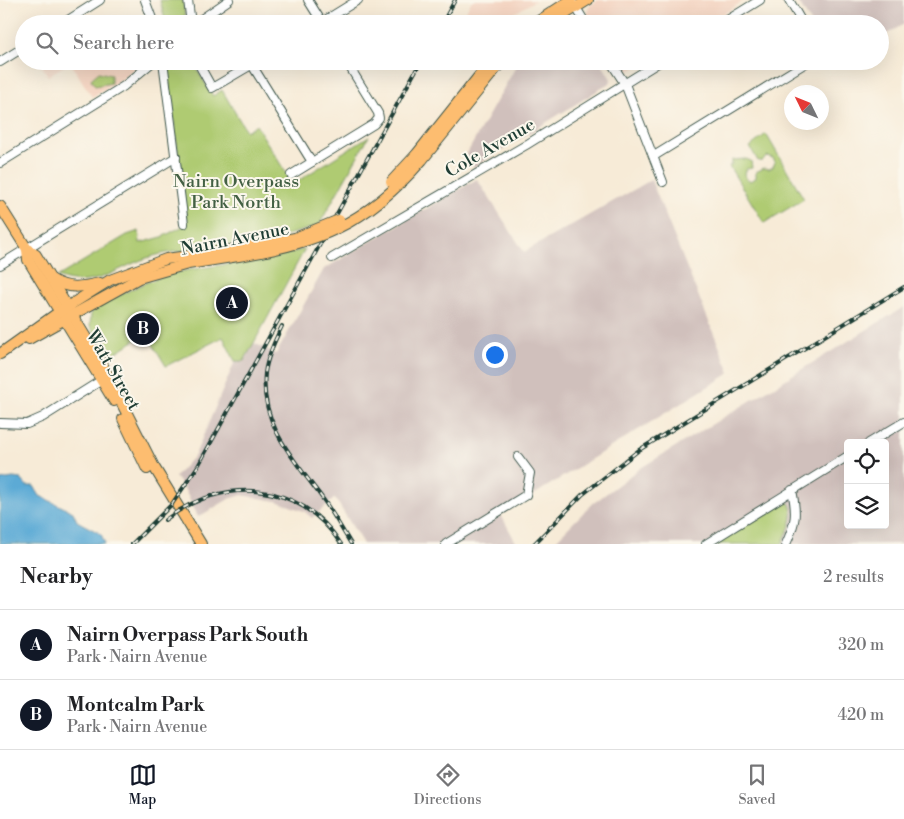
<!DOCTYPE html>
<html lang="en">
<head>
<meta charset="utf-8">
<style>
  body { margin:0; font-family:"Libre Bodoni",serif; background:#f2f2f2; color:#202124 }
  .controls { position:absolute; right:15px; bottom:15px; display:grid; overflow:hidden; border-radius:5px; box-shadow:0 5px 20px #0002 }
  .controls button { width:45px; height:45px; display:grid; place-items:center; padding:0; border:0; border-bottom:1px solid #e0e0e0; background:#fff; color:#202124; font:25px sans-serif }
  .compass { position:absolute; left:784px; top:85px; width:45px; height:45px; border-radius:50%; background:#fff; box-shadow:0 5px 20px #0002; rotate:313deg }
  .you { position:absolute; left:494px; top:354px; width:18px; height:18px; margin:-12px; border:4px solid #fff; border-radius:50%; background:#1a73e8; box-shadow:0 0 0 8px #1a73e833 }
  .badge { display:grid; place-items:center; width:32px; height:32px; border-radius:50%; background:#111827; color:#fff; font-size:16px; font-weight:700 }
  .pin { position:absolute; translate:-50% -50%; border:2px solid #fff; box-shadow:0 1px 5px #0006 }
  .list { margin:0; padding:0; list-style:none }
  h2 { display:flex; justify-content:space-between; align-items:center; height:65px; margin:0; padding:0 20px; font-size:21px }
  h2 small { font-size:16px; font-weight:400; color:#757577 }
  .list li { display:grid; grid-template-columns:32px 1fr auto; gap:15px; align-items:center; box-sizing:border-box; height:70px; padding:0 20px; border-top:1px solid #e0e0e0 }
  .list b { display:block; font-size:19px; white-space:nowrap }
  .list p { margin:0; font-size:16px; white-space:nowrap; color:#757577 }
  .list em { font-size:16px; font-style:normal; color:#757577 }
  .icon { flex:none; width:28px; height:28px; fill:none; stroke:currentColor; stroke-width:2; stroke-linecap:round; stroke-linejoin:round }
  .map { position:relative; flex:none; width:904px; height:544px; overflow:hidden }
  .search { position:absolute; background:#fff; box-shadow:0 5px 20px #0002; left:15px; right:15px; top:15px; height:55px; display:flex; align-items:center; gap:12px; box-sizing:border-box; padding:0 18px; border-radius:28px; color:#757577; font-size:19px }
  .sheet { height:205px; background:#fff }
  nav { display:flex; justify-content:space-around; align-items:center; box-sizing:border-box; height:70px; border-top:1px solid #e0e0e0; background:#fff; font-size:14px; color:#757577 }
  nav a { display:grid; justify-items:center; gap:2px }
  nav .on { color:#111827 }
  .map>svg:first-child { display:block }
</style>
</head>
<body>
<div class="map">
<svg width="904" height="544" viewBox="0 0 904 544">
  <rect width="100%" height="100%" fill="#fbf7ec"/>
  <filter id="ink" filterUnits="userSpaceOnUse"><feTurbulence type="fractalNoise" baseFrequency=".02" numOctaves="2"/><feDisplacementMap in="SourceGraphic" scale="10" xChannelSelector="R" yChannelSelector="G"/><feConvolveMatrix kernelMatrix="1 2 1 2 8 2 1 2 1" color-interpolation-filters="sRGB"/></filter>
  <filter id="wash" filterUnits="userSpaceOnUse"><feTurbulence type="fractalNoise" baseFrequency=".0096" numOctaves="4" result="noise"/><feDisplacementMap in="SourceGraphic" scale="20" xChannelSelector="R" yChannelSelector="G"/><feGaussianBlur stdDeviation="1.12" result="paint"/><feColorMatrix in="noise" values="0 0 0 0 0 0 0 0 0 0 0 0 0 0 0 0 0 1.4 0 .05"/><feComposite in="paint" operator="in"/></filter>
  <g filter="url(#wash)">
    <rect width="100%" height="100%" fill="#f7ebd7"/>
    <!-- built -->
    <g fill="#f4d3c0">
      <path d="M472,0H536L497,24H459Z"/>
      <path d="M598,0H745L707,24H594L587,13L589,6Z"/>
      <path d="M39,61H142L125,77L92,97L70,62L48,76Z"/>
      <path d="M617,61H645L625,74Z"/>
    </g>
    <!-- industrial -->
    <g fill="#d0c0bc" fill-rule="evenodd">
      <path d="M797,0H904V24L880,38V24H812Z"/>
      <path d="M519,61H600L611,79L610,83L474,167L465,157Z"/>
      <path d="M477,179L524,252L651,180L730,373L501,515L517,544H363L335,498L312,518L304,511L276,501L242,495L229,499L198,517L183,486L175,477L195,455L235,361H244L254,343L276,354L324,269Z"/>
      <path d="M904,307V544H552L591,505L639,469ZM848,443H885V525H848Z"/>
    </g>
    <!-- green -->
    <g fill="#afcb72" stroke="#678453">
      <path d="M160,0H183L185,17L177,24H166Z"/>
      <path d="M171,61H192L213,96L222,90L246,131L256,125L293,184L369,136L319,225C280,240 240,243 199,249C182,251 164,252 147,258C114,269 93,291 57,277L127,235L139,231L140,243L162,237L187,224L167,65Z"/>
      <path d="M99,72L111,75V83L95,86L91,79Z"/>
      <path d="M766,134L804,199L764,223L729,166L732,164V160L746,159L751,161L752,168L746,169L744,173L746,179L750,181L756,178V172L764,168L769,169L773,167L775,162L773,158L767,156L762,161H758L750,147Z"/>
      <path d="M305,249L244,361H235L223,337L166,366L146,333L109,357L90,326L91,314L97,306L145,283L166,275L188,270L270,258Z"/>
      <path d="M783,502H788C798,514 787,532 782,544H715Z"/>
    </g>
    <!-- water -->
    <path fill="#5baad5" stroke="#3d7484" d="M13,478L21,479L27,486H34L40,496L73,512L77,521L101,534L105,544H0V480Z"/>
  </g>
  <g filter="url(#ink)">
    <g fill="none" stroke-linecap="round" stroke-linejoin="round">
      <!-- minor casing -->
      <g stroke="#3f574c" stroke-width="10">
        <g id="minor">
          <path d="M145,0L154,24"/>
          <path d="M188,0L191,24"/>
          <path d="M308,0L323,24"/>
          <path d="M789,0L803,24"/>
          <path d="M574,4L586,24"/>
          <path d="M62,24L100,0"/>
          <path d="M194,24L229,0"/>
          <path d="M319,24L358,0"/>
          <path d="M721,24L760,0"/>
          <path d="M163,61L184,224"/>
          <path d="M197,61L212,88L258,61"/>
          <path d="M610,61L625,84L663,182"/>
          <path d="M0,62L24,47"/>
          <path d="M252,65L312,162"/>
          <path d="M654,156L809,61"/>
          <path d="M0,163L124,86L154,61"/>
          <path d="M291,175L374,124L379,118L378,113L346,61"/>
          <path d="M332,258L526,145L661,61"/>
          <path d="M0,265L176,157"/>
          <path d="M0,423L27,424L43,417L105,378"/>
          <path d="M869,443L904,422"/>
          <path d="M446,544L526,495L530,473L518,457"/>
          <path d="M706,544L848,456"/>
          <path d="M786,544C796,522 797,514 792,490"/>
        </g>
      </g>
      <!-- major casing -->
      <g stroke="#3f574c" stroke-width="12">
        <g id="major">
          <path d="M534,24L571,0"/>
          <path d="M549,24L588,0"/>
          <path d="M416,155L491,61"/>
          <path d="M422,160L502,61"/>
          <path d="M0,206L27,249L36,255L102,364L154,467L201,544"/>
          <path d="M27,249L28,260L114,401"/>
          <path d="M51,279C68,290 82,287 100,283"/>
          <path d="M29,339L139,278L188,264L232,257"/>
          <path d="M0,354L59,312L110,280L166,259L231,250"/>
          <path d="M123,419L147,469"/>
        </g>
      </g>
      <!-- minor -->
      <use href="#minor" stroke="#fff" stroke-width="8"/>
      <!-- major -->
      <use href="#major" stroke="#fdbd6f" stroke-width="10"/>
      <!-- rail casing -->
      <g stroke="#1f3d34" stroke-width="4">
        <g id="rail">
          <path d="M442,24L455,0"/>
          <path d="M282,326C275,340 267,357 265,373C260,423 292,457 320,495C332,511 341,528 351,544"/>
          <path d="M165,520C223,476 299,480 341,544"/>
          <path d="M132,544L172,504L198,466L421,61"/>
          <path d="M534,544L582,495L639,450L904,287"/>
        </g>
      </g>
      <!-- rail -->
      <use href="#rail" stroke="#fbf7ec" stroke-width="2" stroke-dasharray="5.5" stroke-linecap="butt"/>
      <!-- major-bridge casing -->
      <g stroke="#3f574c" stroke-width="12" stroke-linecap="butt">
        <g id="major-bridge">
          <path d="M391,182L416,155"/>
          <path d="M231,250L295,238L339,220"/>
          <path d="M232,257C315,245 366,225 422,160"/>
        </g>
      </g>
      <!-- major-bridge -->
      <use href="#major-bridge" stroke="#fdbd6f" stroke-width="10"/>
    </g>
  </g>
  <g text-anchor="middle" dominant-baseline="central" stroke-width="4" stroke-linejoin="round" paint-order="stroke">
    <!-- street labels -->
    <g font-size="18" fill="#1f3d34" stroke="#fbf7ec">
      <text transform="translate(490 148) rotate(-30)">Cole Avenue</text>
      <text transform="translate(235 239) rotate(-11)">Nairn Avenue</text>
      <text transform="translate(113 370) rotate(60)">Watt Street</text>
    </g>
    <!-- park labels -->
    <g font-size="18" fill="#436044" stroke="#fbf7ec">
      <text x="236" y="181">Nairn Overpass<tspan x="236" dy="21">Park North</tspan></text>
    </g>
  </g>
</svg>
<div class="controls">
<button><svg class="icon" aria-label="locate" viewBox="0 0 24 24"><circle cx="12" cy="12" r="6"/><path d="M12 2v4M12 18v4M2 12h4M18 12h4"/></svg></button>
<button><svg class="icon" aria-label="layers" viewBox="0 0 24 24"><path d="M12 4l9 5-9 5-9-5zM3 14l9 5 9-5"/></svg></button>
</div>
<svg class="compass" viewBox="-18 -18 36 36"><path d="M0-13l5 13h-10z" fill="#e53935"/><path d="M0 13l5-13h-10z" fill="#757577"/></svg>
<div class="you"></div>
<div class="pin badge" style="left:232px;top:303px">A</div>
<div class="pin badge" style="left:143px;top:329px">B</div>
<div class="search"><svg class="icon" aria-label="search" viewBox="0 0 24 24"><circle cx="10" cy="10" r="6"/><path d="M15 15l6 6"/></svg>Search here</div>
</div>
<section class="sheet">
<h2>Nearby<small>2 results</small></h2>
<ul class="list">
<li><span class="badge">A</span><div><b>Nairn Overpass Park South</b><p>Park · Nairn Avenue</p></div><em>320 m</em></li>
<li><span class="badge">B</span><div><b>Montcalm Park</b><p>Park · Nairn Avenue</p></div><em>420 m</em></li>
</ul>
</section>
<nav>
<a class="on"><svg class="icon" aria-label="map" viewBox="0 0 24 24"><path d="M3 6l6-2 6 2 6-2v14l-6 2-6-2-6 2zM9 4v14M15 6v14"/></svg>Map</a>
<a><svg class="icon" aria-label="directions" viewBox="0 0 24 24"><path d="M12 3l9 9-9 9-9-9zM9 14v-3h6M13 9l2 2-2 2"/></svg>Directions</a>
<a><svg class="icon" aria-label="saved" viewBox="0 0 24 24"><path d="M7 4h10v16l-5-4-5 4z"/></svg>Saved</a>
</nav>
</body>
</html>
